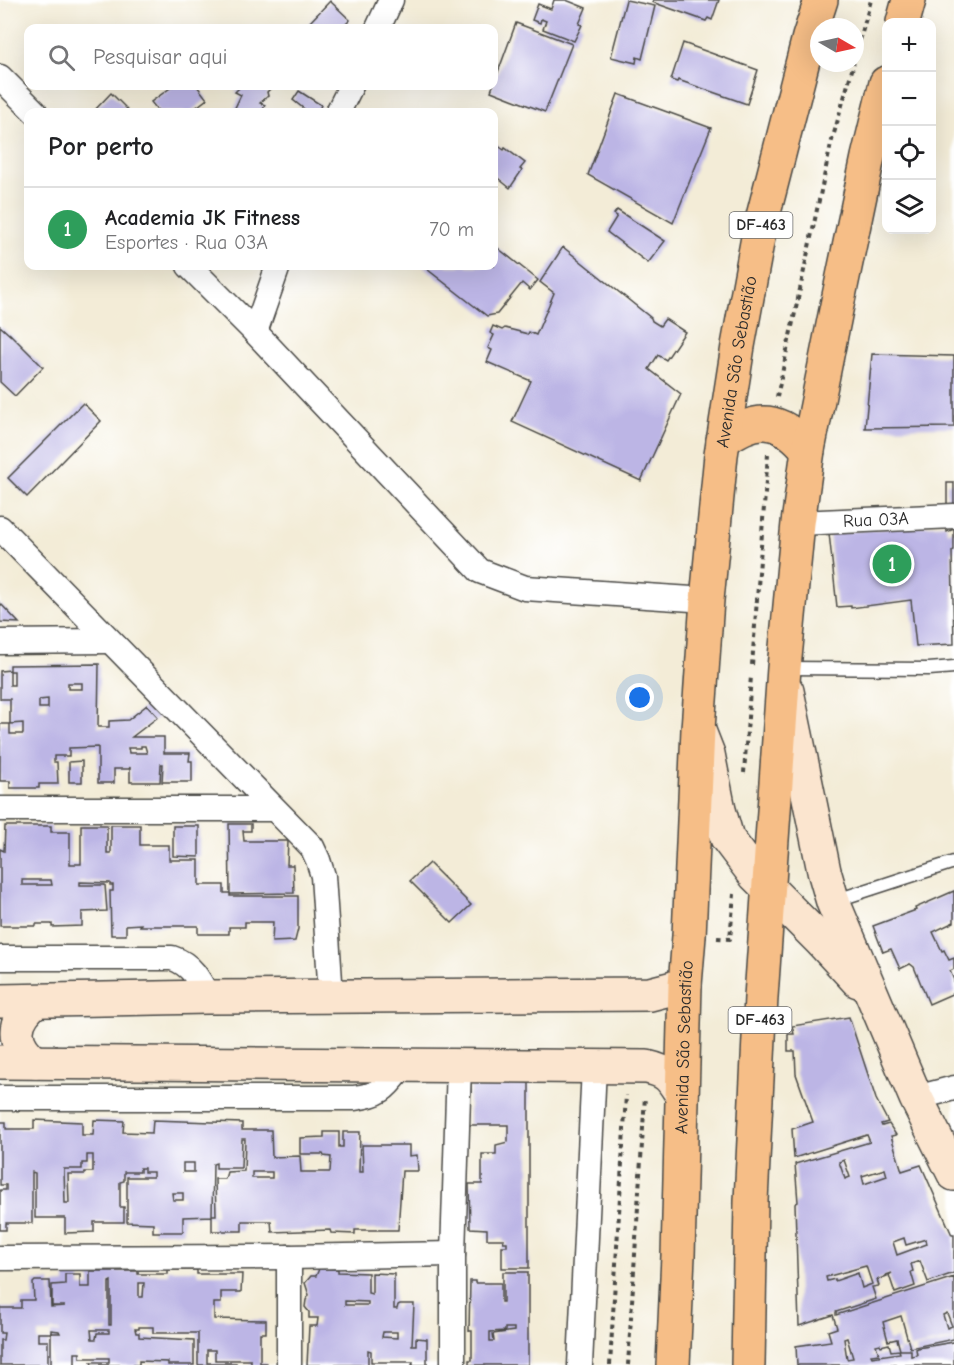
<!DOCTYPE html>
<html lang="pt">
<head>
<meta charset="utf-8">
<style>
  body { margin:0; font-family:"Comic Neue",sans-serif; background:#f6f6f6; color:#202124 }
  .controls { position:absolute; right:18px; top:18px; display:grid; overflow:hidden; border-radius:12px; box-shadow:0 6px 24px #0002 }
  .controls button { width:54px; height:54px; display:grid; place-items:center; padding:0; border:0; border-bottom:2px solid #e0e0e0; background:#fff; color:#202124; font:30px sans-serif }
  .compass { position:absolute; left:810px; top:18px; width:54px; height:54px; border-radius:50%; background:#fff; box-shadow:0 6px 24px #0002; rotate:99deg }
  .you { position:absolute; left:640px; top:698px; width:21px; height:21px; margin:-15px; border:4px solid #fff; border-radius:50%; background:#1a73e8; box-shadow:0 0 0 9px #1a73e833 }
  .badge { display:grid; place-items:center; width:39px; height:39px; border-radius:50%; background:#c8321e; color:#fff; font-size:20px; font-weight:700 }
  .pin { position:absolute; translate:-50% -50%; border:3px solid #fff; box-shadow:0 2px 6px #0006 }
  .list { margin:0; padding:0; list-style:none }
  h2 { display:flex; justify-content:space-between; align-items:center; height:78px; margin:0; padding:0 24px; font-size:26px }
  h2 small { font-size:20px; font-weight:400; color:#757577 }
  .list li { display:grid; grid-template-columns:39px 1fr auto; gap:18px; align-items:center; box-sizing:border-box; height:84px; padding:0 24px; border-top:2px solid #e0e0e0 }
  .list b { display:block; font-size:22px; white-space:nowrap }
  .list p { margin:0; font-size:20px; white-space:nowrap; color:#757577 }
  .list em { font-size:20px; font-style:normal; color:#757577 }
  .icon { flex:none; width:33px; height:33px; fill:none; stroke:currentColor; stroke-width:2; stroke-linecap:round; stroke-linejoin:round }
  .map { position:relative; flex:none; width:954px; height:1365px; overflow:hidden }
  .search { position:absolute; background:#fff; box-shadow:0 6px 24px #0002; left:24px; top:24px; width:474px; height:66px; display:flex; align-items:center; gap:15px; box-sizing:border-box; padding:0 21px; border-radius:12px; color:#757577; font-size:22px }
  .panel { position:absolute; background:#fff; box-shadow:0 6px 24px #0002; left:24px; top:108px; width:474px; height:162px; border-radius:12px }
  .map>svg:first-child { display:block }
</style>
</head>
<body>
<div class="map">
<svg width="954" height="1365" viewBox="0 0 954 1365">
  <rect width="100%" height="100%" fill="#fff"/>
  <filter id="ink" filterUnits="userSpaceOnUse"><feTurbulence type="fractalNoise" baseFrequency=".0167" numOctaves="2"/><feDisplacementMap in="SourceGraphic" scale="12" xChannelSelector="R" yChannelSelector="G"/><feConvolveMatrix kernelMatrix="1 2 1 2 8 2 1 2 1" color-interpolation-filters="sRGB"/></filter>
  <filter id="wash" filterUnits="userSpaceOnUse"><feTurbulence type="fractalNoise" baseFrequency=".008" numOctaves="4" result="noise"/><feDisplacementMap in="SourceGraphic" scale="24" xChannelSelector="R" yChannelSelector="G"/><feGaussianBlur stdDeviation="1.35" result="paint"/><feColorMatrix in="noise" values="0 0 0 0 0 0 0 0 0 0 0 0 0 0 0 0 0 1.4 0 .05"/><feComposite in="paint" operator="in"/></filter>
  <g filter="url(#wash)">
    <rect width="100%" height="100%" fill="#f3ecd7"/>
    <g id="blocks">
      <!-- building -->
      <g fill="#bcb5e5" fill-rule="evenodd">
        <path d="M554,0H566L586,8L579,24L582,25L574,41L543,29L546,21L541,19L540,23L532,20L538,4L551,9Z"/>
        <path d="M626,0L655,6L642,59L637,57L636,63L611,57Z"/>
        <path d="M653,0H719L712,20L708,18L706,21L652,2Z"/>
        <path d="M330,1L350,20L342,28H336L331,24L326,28H318L312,26L309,23Z"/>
        <path d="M516,23L572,44L545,112L491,91Z"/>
        <path d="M683,43L758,70L747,104L678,80L677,82L671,80Z"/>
        <path d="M173,86H197L207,99L190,112H159L151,102Z"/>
        <path d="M241,86H273L267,92L268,96L260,103L265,105L262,112H233L241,95L235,92Z"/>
        <path d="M299,91L321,105L318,112H308L293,100Z"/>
        <path d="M111,93L127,109L125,112H93Z"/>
        <path d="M618,94L711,128L673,223L588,175Z"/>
        <path d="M494,143L504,150L505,148L525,163L520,169L522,170L510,188L494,175Z"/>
        <path d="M617,210L665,241L648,263L607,232L617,216L614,214Z"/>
        <path d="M494,245L538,280L530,290L522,283L497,314L487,316L423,266H494Z"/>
        <path d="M563,247L651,318L652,321L660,326L665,319L685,332L666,360L658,355L649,369L681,394L641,481L512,422L531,381L487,362L492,350L488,348L494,335L490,333L493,326L502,330L505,328L528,334L529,332L536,335L554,293L540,282Z"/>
        <path d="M0,326L10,335V334L43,367L15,396L0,382Z"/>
        <path d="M872,354L954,356V427L865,428Z"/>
        <path d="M83,403L101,421L27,497L8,478Z"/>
        <rect x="947" y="483" width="7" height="21"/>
        <path d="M946,524L947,532L954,529V550L952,551L954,644L916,646L911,600L851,608V606L837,607L829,533Z"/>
        <path d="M0,603L19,623L0,622Z"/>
        <path d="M99,664L98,727H109V721L128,720L147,705L158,717L132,737H164V753H190L189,761H192V782H162L163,764H161L160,782H130V767L129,769H114V783H98V747L69,748V756H54V762H57L58,784H39V788H10V781H0V724H10V699H0V671L10,670V665ZM10,671H14V685H10ZM68,683H82V689H68ZM48,699V708H39V700ZM23,723V734H10V724ZM141,746H145L147,753H129L128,748H141Z"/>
        <path d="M82,761V782H69V762Z"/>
        <path d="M229,824H251V831H243L244,841H288L287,865H293L294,893L230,894V896H298V929L295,941L272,942L273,922H245V927H229V934H198V926H140L141,924L126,925V935H111L110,891H113V885H110V883L80,882V885H105L107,911L82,912V926L52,927V924H36V926H0V849L4,851L5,826H51V832H70V864H81V825H107V853H111V825H140V845H169V860H199V885H224V893H230ZM22,880H51L52,885H22Z"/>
        <path d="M173,826H199V857L173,856Z"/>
        <path d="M429,863L471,905L452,923L410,881Z"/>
        <path d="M954,891V922L933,932L942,951L944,950L949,960L954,958V969L950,971L954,980V993L929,1004L914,967L910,964L900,969L891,949L883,952L873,926L916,910L915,908Z"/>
        <path d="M849,1017L876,1099L888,1122L881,1124L882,1126L889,1124L896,1135L891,1136L902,1171L921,1165L952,1235H954V1273L928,1282L920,1261L911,1264L913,1271L911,1272L915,1286L895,1293L889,1275L892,1273L886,1275L887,1276L877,1280L879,1286L872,1287L876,1299L836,1312V1315L954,1277V1339L910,1348L901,1316L883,1322L888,1341L897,1339L900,1350H911V1356L917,1355L916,1349L918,1348L954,1342V1365H797L796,1346L831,1341L828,1331L837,1328L833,1315L799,1326L795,1204L798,1202L795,1164L870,1142L867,1135L794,1158L792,1129L813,1122L796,1074L795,1051H788V1034H794L792,1026ZM844,1160L850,1177L845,1179L839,1162ZM885,1169L887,1176L864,1184L862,1176ZM904,1238L906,1245L926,1239L927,1244L897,1255L893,1242ZM866,1266L872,1284L862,1288L858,1273L835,1281V1279L827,1281L826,1277ZM947,1313L952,1326L947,1328L943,1315ZM847,1338L853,1358L847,1359L844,1339ZM880,1344L881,1346L889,1344L891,1351L899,1350L900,1353L872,1357L871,1355L879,1354L876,1345Z"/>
        <path d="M471,1081L529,1082V1268H502V1246H507V1242H503L504,1239H487V1229L470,1228L469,1184H482V1154H496V1145L508,1142V1125H469V1094H471Z"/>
        <path d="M34,1120L82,1122V1135H93L94,1120L124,1121L123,1132L152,1133L153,1120L242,1123V1130H271L272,1157L300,1156L301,1172H330L331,1157L324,1156L323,1154H300V1138L324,1137V1132H339V1147H343V1132H360L359,1172H363L362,1145H409V1156L417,1155L418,1171H402L398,1230H355V1234L331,1233L330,1230L272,1232L271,1221H242V1231H212V1215H216L215,1179H225L227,1172L244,1171L245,1139H242L241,1168H216V1163L213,1164L212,1216L183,1217V1232H153V1223L127,1222V1177H153V1172H144V1168H140V1172H124V1181L120,1182V1207H124V1222H94V1232L65,1233V1218H35V1173L32,1172V1223H6V1230H0V1190H6V1185H0V1122H6V1129H34ZM87,1155H93V1172H85V1174H68L69,1203H65L64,1169H82V1163H87ZM183,1163H194V1172H183ZM252,1172H272V1178H252ZM172,1193H183V1200H173Z"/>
        <path d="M319,1269H338V1272L368,1273V1293L372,1294V1273L394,1274V1309H397L398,1305L400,1304H414L412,1345H416V1338L427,1339V1365H412L413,1362H371V1351L368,1350V1365H307L309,1326H317L318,1318H309V1312L305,1307L306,1300L309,1295L305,1283L311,1276H316ZM345,1301L368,1302V1305H345ZM383,1332H397V1338L382,1337Z"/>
        <path d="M168,1270H197V1274H242L241,1292H221V1303H214V1319L266,1320V1333H260V1363H266V1365H251V1360H215V1350H207V1363H236V1365H198V1333H153V1327H139V1329H135L136,1333H139V1337L194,1340V1365H168V1362L139,1361V1365H92L91,1362H109V1358H80V1353H75V1365H51V1333H60L59,1331L51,1330V1333H38V1341H48V1365H0V1340H3L4,1333H0V1308H21V1300H34L33,1283L35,1281H50L51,1307L65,1306H52V1285L65,1284V1274H80V1287H90V1271H138V1274H168ZM111,1281V1325H109V1282ZM139,1283H144L143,1297H139ZM91,1330H109V1333H97L96,1339H92Z"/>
        <path d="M503,1272H528V1365H469V1360H472V1331H469L470,1281H475V1283H501V1302H503ZM505,1328H514V1331L493,1334L494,1341H490V1332L505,1331Z"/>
      </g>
    </g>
  </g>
  <g filter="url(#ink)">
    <use href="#blocks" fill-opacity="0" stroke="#494845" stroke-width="1.5"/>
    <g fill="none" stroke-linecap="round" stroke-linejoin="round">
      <!-- lane casing -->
      <g stroke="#494845" stroke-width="15">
        <g id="lane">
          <path d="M785,668L929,669L954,667"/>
          <path d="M834,901L954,862"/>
        </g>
      </g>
      <!-- street casing -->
      <g stroke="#494845" stroke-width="27">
        <g id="street">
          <path d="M378,28L391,0"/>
          <path d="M0,77L35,112"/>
          <path d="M338,112L351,86"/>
          <path d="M189,266L255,332L480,571L525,588L707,600"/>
          <path d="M255,332L278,266"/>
          <path id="s1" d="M798,523L954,516"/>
          <path d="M0,528L312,847L318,860L323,876L331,996"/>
          <path d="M0,642L109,641"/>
          <path d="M0,809H273"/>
          <path d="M0,958H172C191,964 199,979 208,997"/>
          <path d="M0,1098H354C384,1095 387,1086 405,1064"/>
          <path d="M916,1098L954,1088"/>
          <path d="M289,1257V1365"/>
          <path d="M0,1258L289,1257L453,1254"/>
          <path d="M453,1365V1254L459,1065"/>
          <path d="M580,1365L594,1067"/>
        </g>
      </g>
      <!-- secondary casing -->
      <g stroke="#494845" stroke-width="36">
        <g id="secondary">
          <path d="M787,691L824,871L833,902L916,1098L954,1174"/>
          <path d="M699,731L708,754L719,810L727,838L755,875L820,940L858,981"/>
          <path d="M0,1001L208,997L650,994L685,985"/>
          <path d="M0,1062L647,1067C669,1072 671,1078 682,1095"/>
          <path d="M35,1062C10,1042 12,1021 35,1001"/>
        </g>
      </g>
      <!-- primary casing -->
      <g stroke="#494845" stroke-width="36">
        <g id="primary">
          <path d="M903,22L909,0"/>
          <path d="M723,440C757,415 781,417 808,450"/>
          <path id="s2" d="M673,1365L678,1256L685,985L689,936L698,729L707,600L721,455L738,346L759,232L809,37L821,0"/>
          <path d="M748,1365L751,1201L761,997L784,668L798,523L808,450L835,315L868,157L886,83"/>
        </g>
      </g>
      <!-- path -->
      <g stroke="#494845" stroke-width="4" stroke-dasharray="4.5 4.5" stroke-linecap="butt">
        <path d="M855,58L871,0"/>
        <path d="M777,397L831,144L854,63"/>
        <path d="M752,665L768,454"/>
        <path d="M744,773L751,676"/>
        <path d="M717,938L730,939L734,894"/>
        <path d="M610,1365L626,1095"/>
        <path d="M628,1365L645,1096"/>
      </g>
      <!-- lane -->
      <use href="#lane" stroke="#fff" stroke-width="12"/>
      <!-- street -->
      <use href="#street" stroke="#fff" stroke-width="24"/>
      <!-- secondary -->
      <use href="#secondary" stroke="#fbe5cf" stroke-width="33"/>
      <!-- primary -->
      <use href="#primary" stroke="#f6be87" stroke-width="33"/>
    </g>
  </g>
  <g text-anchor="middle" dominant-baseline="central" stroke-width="4.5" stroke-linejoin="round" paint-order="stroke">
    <!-- shield labels -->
    <g fill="#fff" stroke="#6b6b6b" stroke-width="1.5">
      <rect x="729.5" y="212" width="63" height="26" rx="4.5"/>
      <rect x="728.5" y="1007" width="63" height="26" rx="4.5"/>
    </g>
    <g font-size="16" font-weight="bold" fill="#2b2b2b">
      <text x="761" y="225">DF-463</text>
      <text x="760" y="1020">DF-463</text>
    </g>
    <!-- street labels -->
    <g font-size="18" fill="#2b2b2b" stroke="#fff">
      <text stroke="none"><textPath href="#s2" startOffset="1006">Avenida São Sebastião</textPath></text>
      <text stroke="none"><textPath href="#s1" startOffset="78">Rua 03A</textPath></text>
      <text stroke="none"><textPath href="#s2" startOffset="318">Avenida São Sebastião</textPath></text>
    </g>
  </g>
</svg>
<div class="controls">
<button>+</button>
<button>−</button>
<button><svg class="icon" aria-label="locate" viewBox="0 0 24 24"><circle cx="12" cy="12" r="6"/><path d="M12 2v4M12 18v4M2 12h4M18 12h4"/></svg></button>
<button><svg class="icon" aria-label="layers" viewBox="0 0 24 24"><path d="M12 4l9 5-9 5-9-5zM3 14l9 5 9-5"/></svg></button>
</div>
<svg class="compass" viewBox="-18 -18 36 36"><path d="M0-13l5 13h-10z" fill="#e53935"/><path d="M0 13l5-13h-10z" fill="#757577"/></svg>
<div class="you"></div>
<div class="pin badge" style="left:892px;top:564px;background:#2e9e5b">1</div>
<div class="search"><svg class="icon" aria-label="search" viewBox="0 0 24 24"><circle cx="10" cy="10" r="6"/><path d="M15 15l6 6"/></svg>Pesquisar aqui</div>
<section class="panel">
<h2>Por perto<small></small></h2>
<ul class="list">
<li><span class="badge" style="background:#2e9e5b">1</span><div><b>Academia JK Fitness</b><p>Esportes · Rua 03A</p></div><em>70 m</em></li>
</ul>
</section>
</div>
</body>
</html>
